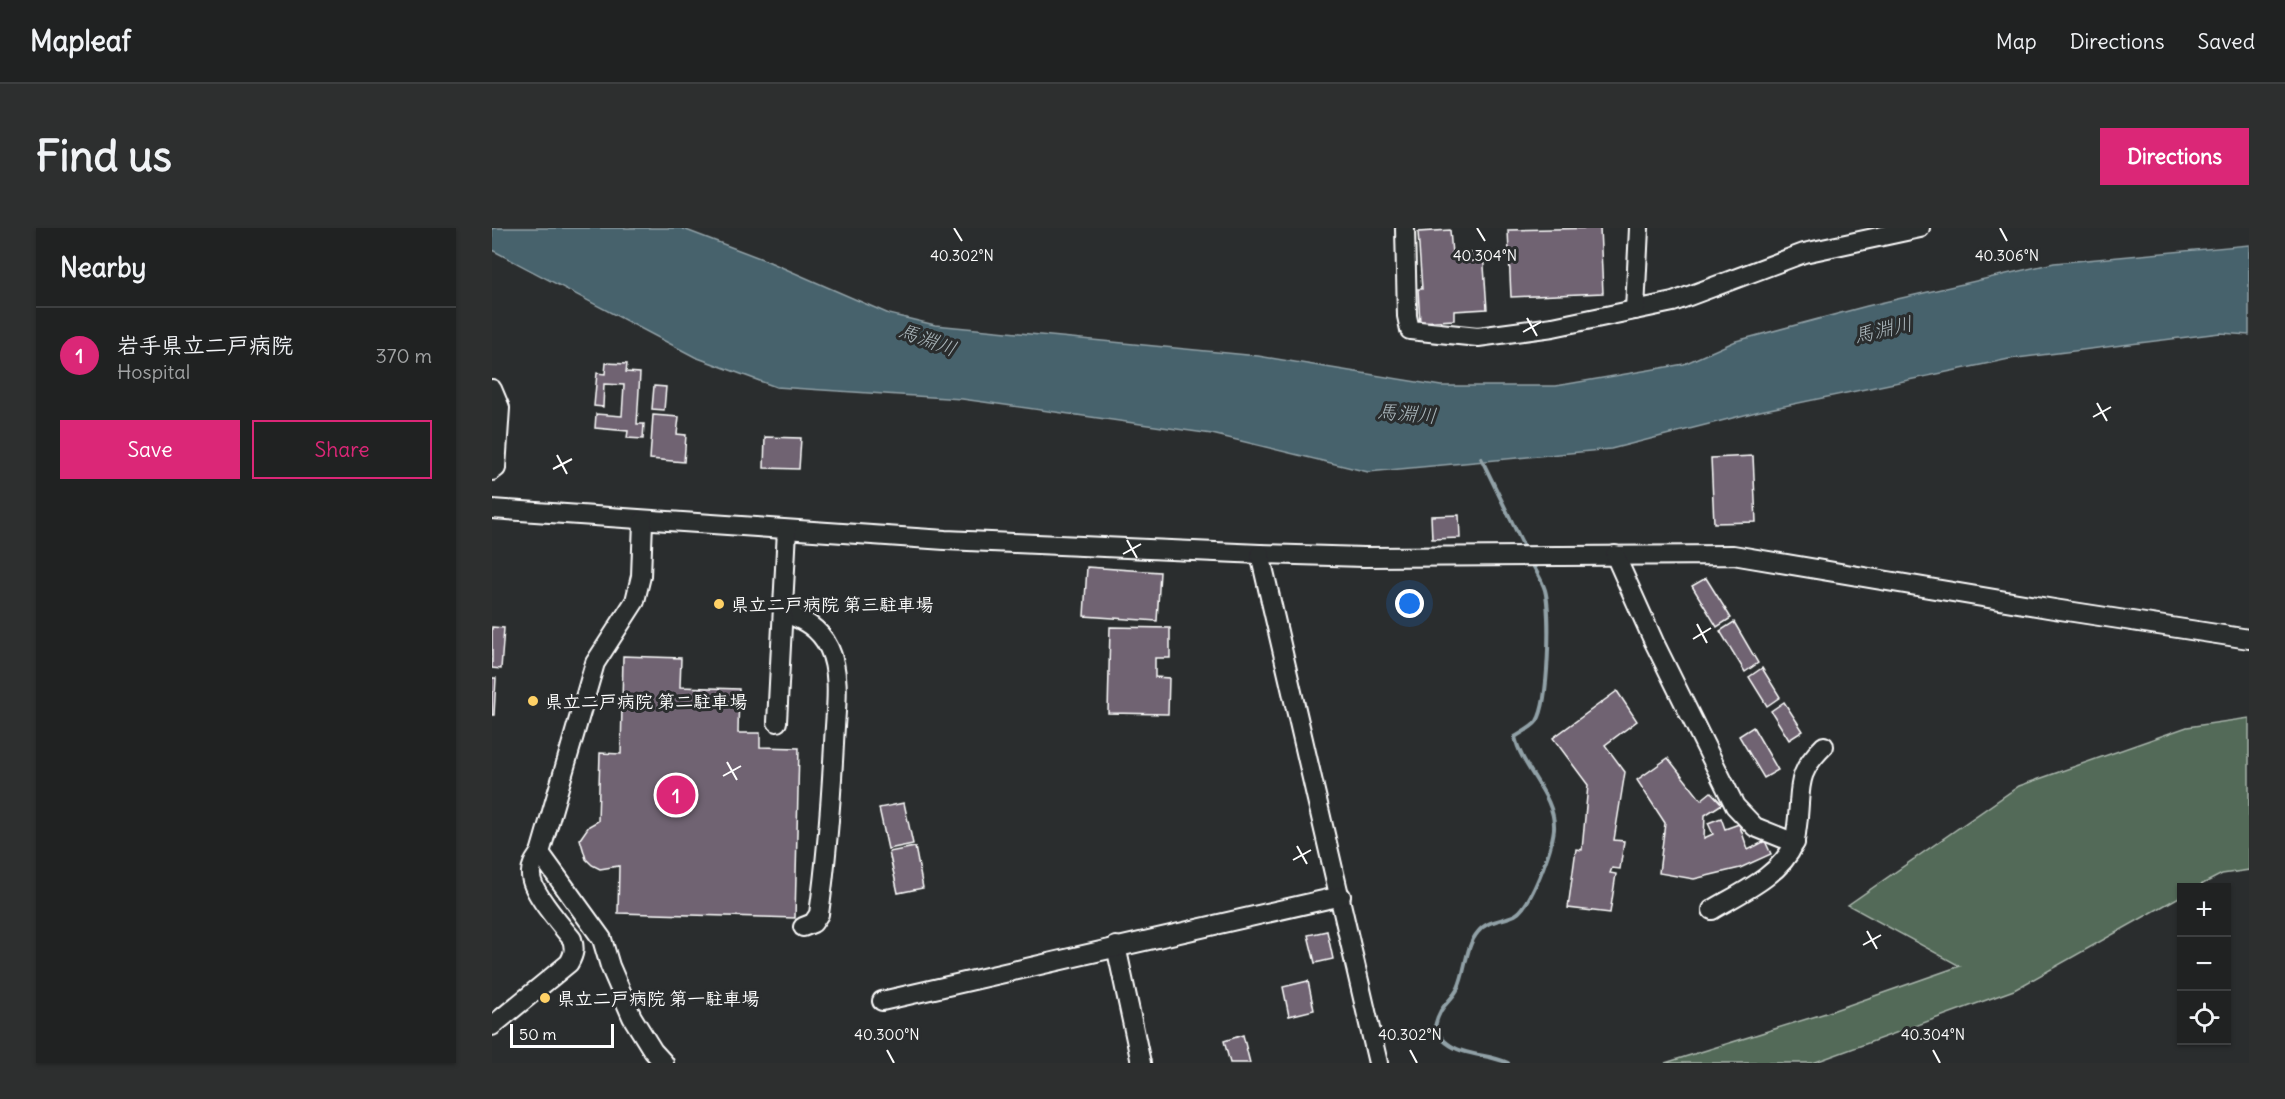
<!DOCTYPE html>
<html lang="en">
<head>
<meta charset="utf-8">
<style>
  body { margin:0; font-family:Delius,"Klee One",sans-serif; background:#2d2f2f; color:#f1f3f6 }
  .controls { position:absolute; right:18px; bottom:18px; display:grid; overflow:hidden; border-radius:0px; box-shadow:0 2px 4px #0004 }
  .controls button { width:54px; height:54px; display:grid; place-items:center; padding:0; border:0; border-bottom:2px solid #3d3f40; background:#202222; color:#f1f3f6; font:30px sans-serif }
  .scale { position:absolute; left:18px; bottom:15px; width:104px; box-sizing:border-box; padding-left:6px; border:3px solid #fff; border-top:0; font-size:16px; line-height:21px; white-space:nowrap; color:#fff; -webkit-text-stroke:4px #2a2d2e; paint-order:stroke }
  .you { position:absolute; left:918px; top:376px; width:21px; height:21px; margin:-15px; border:4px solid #fff; border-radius:50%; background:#1a73e8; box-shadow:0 0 0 9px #1a73e833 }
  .badge { display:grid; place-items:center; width:39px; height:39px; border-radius:50%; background:#db2777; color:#fff; font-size:20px; font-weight:700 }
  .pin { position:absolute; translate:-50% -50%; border:3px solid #fff; box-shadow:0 2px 6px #0006 }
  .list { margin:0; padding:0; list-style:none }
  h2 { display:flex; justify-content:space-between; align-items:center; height:78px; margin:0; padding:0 24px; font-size:26px }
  h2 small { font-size:20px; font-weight:400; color:#a2a4a5 }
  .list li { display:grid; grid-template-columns:39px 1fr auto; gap:18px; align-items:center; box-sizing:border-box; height:96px; padding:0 24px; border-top:2px solid #3d3f40 }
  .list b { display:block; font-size:22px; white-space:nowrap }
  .list p { margin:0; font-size:20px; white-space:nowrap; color:#a2a4a5 }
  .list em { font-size:20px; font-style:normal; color:#a2a4a5 }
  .actions { display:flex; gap:12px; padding:18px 24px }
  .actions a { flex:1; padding:14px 0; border:2px solid #db2777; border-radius:0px; text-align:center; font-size:21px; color:#db2777 }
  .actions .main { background:#db2777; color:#fff }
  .icon { flex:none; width:33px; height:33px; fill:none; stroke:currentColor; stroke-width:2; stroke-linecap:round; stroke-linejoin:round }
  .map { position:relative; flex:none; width:1757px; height:835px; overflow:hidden; border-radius:0px }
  header { display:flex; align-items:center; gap:36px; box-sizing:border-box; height:84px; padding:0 30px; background:#202222; border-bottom:2px solid #3d3f40 }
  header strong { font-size:28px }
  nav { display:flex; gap:33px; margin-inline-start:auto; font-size:21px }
  .intro { display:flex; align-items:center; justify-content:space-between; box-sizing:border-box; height:144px; padding:0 36px }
  h1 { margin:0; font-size:42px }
  .button { padding:15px 27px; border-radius:0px; background:#db2777; color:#fff; font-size:21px; font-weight:700 }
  main { display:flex; gap:36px; padding:0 36px }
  aside { flex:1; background:#202222; border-radius:0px; box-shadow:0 2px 4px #0004 }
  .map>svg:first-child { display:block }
</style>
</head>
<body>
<header>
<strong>Mapleaf</strong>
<nav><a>Map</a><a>Directions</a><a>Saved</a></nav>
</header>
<div class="intro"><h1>Find us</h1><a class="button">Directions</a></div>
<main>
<aside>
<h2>Nearby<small></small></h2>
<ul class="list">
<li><span class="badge">1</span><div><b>岩手県立二戸病院</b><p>Hospital</p></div><em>370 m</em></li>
</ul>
<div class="actions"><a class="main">Save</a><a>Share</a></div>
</aside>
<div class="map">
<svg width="1757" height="835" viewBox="0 0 1757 835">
  <rect width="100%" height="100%" fill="#2a2d2e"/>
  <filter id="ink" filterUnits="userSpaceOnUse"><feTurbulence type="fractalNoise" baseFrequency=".0167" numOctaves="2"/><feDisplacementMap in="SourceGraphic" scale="12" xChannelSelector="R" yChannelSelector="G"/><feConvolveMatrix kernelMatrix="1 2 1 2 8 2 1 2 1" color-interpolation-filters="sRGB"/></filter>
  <g filter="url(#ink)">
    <!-- green -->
    <path fill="#536b58" stroke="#a9b5ac" stroke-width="1.5" d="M1757,490V642L1730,646L1705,659L1690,660L1689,668L1522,762L1321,835H1173L1334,785L1468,738L1356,677L1527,558L1695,499Z"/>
    <!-- water -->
    <path fill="#47626c" stroke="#91a1a7" stroke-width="1.5" d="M0,0H189L273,32L397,86L443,97L766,128L949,158H1064L1192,136L1244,113L1375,78L1562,35L1757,17V107L1728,105L1517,131L1268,183L1119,221L876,244L720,206L470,171L284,159L203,129L0,22Z"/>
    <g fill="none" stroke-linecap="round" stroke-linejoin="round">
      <!-- stream -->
      <g stroke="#91a1a7" stroke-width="4">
        <path d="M989,230L1034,323"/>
        <path d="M1016,835C997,826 971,828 955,815C950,812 946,804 943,799C948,775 958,776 966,760C974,743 973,719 986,704C995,692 1011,693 1023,687C1039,679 1060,620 1062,601C1064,568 1030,541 1023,509C1029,505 1041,499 1045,493C1057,474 1059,384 1053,362C1050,352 1043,342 1039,333"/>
      </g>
    </g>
    <!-- building -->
    <g fill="#6f6372" stroke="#fff" stroke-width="1.5">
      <path d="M1108,0L1111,65L1019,69L1016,2Z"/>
      <path d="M958,2L960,26L991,24L995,81L962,83V92L928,94L926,61H930L926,4Z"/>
      <path d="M114,135L135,136L134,144L148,145L145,196H152L151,211L135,210L136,203L103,200L104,186L130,188L132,157L112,156L111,179L102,178L105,145L113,146Z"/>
      <path d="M162,158L174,159L172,182L160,181Z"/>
      <path d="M161,187L187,189L185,206L194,207L192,234L158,231Z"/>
      <path d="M273,209L309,210L307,241L272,240Z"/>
      <path d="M1261,228L1264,294L1222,295L1219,230Z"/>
      <path d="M967,287L968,310L940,311L939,288Z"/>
      <path d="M595,339L668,344L665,393L592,388Z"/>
      <path d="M1214,350L1239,390L1225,399L1200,358Z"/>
      <path d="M1242,394L1266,435L1253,444L1228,403Z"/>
      <path d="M0,399L12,400L9,441L0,440Z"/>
      <path d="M618,399L678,400V430H663V449L677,450L676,486L616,485Z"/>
      <path d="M131,428L189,430L188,459L247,461L246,505H268V519L307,520L303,690L126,685L127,638L108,641L100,637L94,631L88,611L97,598L106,593L108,525L129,526Z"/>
      <path d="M1270,440L1288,469L1275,478L1257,449Z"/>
      <path d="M0,450H4L2,487H0Z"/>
      <path d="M1125,463L1145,493L1113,517L1133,544L1122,612L1132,613L1128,641L1120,640L1118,645L1124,646L1118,685L1076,680L1084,621L1090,622L1096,557L1061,510Z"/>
      <path d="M1292,474L1311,503L1297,512L1279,483Z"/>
      <path d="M1261,499L1286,542L1272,550L1247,508Z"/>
      <path d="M1176,530L1209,572L1219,564L1230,576L1213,587L1212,610L1221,606L1216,595L1229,590L1233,601L1247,596L1256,622L1273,613L1279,626L1248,640L1202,651L1167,645L1173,595L1145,552Z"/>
      <path d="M412,575L421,616L396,621L387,580Z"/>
      <path d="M423,619L431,660L406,665L397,624Z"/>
      <path d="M835,703L841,731L823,735L816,707Z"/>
      <path d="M816,753L822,782L797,788L791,759Z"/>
      <path d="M751,807L758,835H738L732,813Z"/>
    </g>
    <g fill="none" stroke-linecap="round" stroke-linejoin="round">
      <!-- minor casing -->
      <g stroke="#fff" stroke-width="22">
        <g id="minor">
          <path d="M913,0L915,88L918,102L986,109L1061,99L1181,74L1312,25L1428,0"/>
          <path d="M1143,82L1147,0"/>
          <path d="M0,161L8,180L4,240L0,243"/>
          <path d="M0,281L453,312L768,326L872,329L1241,327L1562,381L1757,411"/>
          <path d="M768,326L886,835"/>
          <path d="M1123,327L1162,414L1243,578L1263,599L1303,615"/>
          <path d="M291,384C311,392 327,399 337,420C350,448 343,485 342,516C339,573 335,629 327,686L321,695L311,699"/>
          <path d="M285,494L295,302"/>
          <path d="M48,625L110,711L118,738L140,789L161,823L172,835"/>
          <path d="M1220,682C1248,665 1288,648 1302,616C1304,611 1304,603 1305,598C1310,560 1302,547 1332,518"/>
          <path d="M624,718L649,835"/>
          <path d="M390,773L849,668"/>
          <path d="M0,798L77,735C82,726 83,721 80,711C69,697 39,664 39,647C38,638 44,631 48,625L103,435L143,373L149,348L151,293"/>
        </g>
      </g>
      <!-- minor -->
      <use href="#minor" stroke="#2a2d2e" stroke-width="18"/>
    </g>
  </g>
  <!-- ticks -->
  <path fill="none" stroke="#fff" stroke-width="2" d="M462,0L470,13M985,0L993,13M1508,0L1515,13M1035,90L1045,108M1031,104L1049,94M1605,175L1615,193M1601,189L1619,179M65,227L75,246M61,241L80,231M635,312L645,330M631,326L649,316M1205,396L1215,415M1201,411L1219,400M235,534L245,552M231,548L249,538M805,618L815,636M801,632L819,622M1375,703L1385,721M1371,717L1389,707M395,822L402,835M918,822L925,835M1441,822L1448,835"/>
  <!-- markers -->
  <g fill="#ffd166" stroke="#2a2d2e" stroke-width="2">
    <circle cx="227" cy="376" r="6"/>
    <circle cx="41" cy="473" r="6"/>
    <circle cx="53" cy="770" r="6"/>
  </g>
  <g text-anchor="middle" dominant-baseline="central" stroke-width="6" stroke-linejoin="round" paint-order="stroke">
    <!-- poi labels -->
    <g font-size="18" font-weight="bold" fill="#fff" stroke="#2a2d2e" text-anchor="start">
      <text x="239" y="376">県立二戸病院 第三駐車場</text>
      <text x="53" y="473">県立二戸病院 第二駐車場</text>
      <text x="65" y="770">県立二戸病院 第一駐車場</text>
    </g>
    <!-- water labels -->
    <g font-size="20" font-style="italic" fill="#acb8bd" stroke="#2a2d2e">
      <text transform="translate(1391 101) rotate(-13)">馬淵川</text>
      <text transform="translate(436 111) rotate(20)">馬淵川</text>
      <text transform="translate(915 185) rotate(5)">馬淵川</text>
    </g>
  </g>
  <g font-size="15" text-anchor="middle" fill="#fff" stroke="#2a2d2e" stroke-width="6" stroke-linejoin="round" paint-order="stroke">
    <text x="470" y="33">40.302°N</text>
    <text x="993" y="33">40.304°N</text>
    <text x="1515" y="33">40.306°N</text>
    <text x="395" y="812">40.300°N</text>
    <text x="918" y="812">40.302°N</text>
    <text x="1441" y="812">40.304°N</text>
  </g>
</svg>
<div class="controls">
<button>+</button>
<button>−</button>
<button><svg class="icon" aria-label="locate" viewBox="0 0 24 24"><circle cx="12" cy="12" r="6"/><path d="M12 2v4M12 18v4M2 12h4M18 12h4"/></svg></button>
</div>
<div class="scale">50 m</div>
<div class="you"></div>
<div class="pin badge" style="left:184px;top:567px">1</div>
</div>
</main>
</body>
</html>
